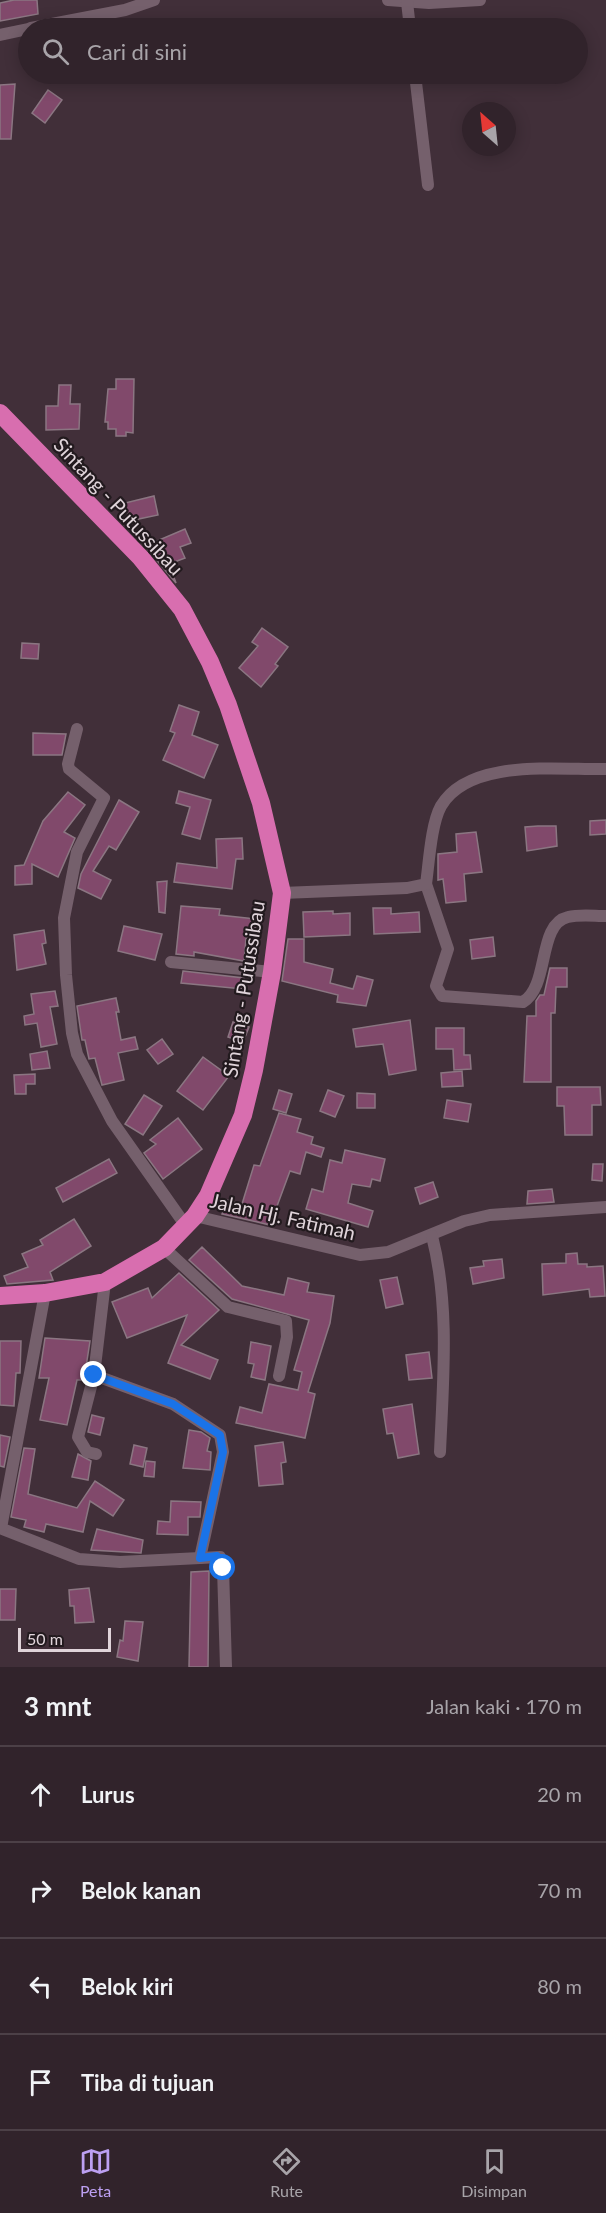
<!DOCTYPE html>
<html lang="id">
<head>
<meta charset="utf-8">
<style>
  body { margin:0; font-family:Lato,sans-serif; background:#392b33; color:#f1f3f6 }
  .compass { position:absolute; left:462px; top:102px; width:54px; height:54px; border-radius:50%; background:#31232b; box-shadow:0 3px 15px #0003; rotate:333deg }
  .scale { position:absolute; left:18px; bottom:15px; width:93px; box-sizing:border-box; padding-left:6px; border:3px solid #e0d4da; border-top:0; font-size:16px; line-height:21px; white-space:nowrap; color:#e0d4da; -webkit-text-stroke:4px #221a1e; paint-order:stroke }
  .stop { position:absolute; width:18px; height:18px; margin:-14px; border:4px solid #1a73e8; border-radius:50%; background:#fff }
  .stop.end { background:#1a73e8; border-color:#fff; box-shadow:0 2px 6px #0008 }
  .list { margin:0; padding:0; list-style:none }
  h2 { display:flex; justify-content:space-between; align-items:center; height:78px; margin:0; padding:0 24px; font-size:26px }
  h2 small { font-size:20px; font-weight:400; color:#a8a4a9 }
  .list li { display:grid; grid-template-columns:39px 1fr auto; gap:18px; align-items:center; box-sizing:border-box; height:96px; padding:0 24px; border-top:2px solid #4c4047 }
  .list b { display:block; font-size:22px; white-space:nowrap }
  .list em { font-size:20px; font-style:normal; color:#a8a4a9 }
  .icon { flex:none; width:33px; height:33px; fill:none; stroke:currentColor; stroke-width:2; stroke-linecap:round; stroke-linejoin:round }
  .map { position:relative; flex:none; width:606px; height:1667px; overflow:hidden }
  .search { position:absolute; background:#31232b; box-shadow:0 3px 15px #0003; left:18px; right:18px; top:18px; height:66px; display:flex; align-items:center; gap:15px; box-sizing:border-box; padding:0 21px; border-radius:33px; color:#a8a4a9; font-size:22px }
  .sheet { height:462px; background:#31232b }
  nav { display:flex; justify-content:space-around; align-items:center; box-sizing:border-box; height:84px; border-top:2px solid #4c4047; background:#31232b; font-size:16px; color:#a8a4a9 }
  nav a { display:grid; justify-items:center; gap:3px }
  nav .on { color:#bca0f2 }
  .map>svg:first-child { display:block }
</style>
</head>
<body>
<div class="map">
<svg width="606" height="1667" viewBox="0 0 606 1667">
  <rect width="100%" height="100%" fill="#412f39"/>
  <!-- building -->
  <g fill="#81496b" stroke="#8b7682" stroke-width="1.5">
    <path d="M14,0H37L38,14L0,21V3Z"/>
    <path d="M15,84L11,139H0V85Z"/>
    <path d="M48,90L62,100L45,123L32,113Z"/>
    <path d="M116,379H134L133,433L126,432V436H116V429H108V422H105L108,389H116Z"/>
    <path d="M59,385H71L70,404H80L79,429L46,430V406H58Z"/>
    <path d="M154,496L158,515L129,521L125,503Z"/>
    <path d="M185,529L191,543L180,547L185,558L169,564L176,583L145,546Z"/>
    <path d="M262,628L288,647L275,664L278,666L261,687L239,668L258,646L252,642Z"/>
    <path d="M22,643L39,644L38,659L21,658Z"/>
    <path d="M179,705L199,712L192,735L218,745L204,778L163,760L175,733L170,731Z"/>
    <path d="M33,733L66,734L62,755H33Z"/>
    <path d="M179,791L211,800L200,839L182,834L190,807L176,803Z"/>
    <path d="M68,792L85,805L64,832L75,838L58,877L32,864V884L15,885V866L24,865L43,821Z"/>
    <path d="M119,800L139,812L116,850L109,846L93,871L111,880L101,899L78,888L81,874Z"/>
    <path d="M606,820V834L590,835V821Z"/>
    <path d="M538,826H556L557,846L527,851L525,827Z"/>
    <path d="M476,832L482,872L464,874L466,901L446,903L443,879L438,880V854L457,852L456,834Z"/>
    <path d="M242,838L243,859H236L232,889L174,882L177,863L217,868L216,839Z"/>
    <path d="M167,881L165,913L159,912L157,882Z"/>
    <path d="M181,906L220,909L219,915L256,919L254,939L246,938L244,961L194,952V956L176,954Z"/>
    <path d="M373,908H391V914L419,912L420,932L374,934Z"/>
    <path d="M333,911V914L350,913V935L304,937L303,912Z"/>
    <path d="M124,926L162,934L155,960L118,951Z"/>
    <path d="M44,930L46,943L42,944L46,964L17,970L14,935Z"/>
    <path d="M493,937L495,956L472,959L470,940Z"/>
    <path d="M288,939H304V962L333,969L330,983L353,989L357,976L373,980L366,1006L337,1002L338,995L282,981Z"/>
    <path d="M550,968H567V987H556L555,1013H551V1082H524L527,1016H536V1001L540,995H544Z"/>
    <path d="M183,971L244,978L243,989L181,983Z"/>
    <path d="M55,991L58,1006L50,1007L57,1044L41,1047L37,1023L25,1025L24,1016L34,1014L31,994Z"/>
    <path d="M116,998L119,1012H116L121,1040L135,1037L138,1049L118,1053L124,1080L102,1085L95,1058L89,1059L85,1040H82L77,1006Z"/>
    <path d="M410,1020L416,1070L389,1075L383,1044L356,1047L353,1029Z"/>
    <path d="M233,1022L249,1027L243,1042L228,1037Z"/>
    <path d="M436,1028H464V1055H470L471,1069L454,1070L453,1049H436Z"/>
    <path d="M162,1039L173,1054L158,1064L147,1050Z"/>
    <path d="M47,1051L50,1068L32,1070L30,1054Z"/>
    <path d="M203,1057L229,1076L203,1110L177,1091Z"/>
    <path d="M462,1071L463,1086L442,1087L441,1073Z"/>
    <path d="M35,1074V1084H26V1094H15L14,1075Z"/>
    <path d="M557,1087H600L601,1105H592V1135H565L564,1106H557Z"/>
    <path d="M279,1090L292,1094L286,1113L273,1109Z"/>
    <path d="M328,1090L344,1096L335,1117L320,1111Z"/>
    <path d="M357,1093L375,1094V1108H357Z"/>
    <path d="M144,1095L162,1106L143,1135L125,1124Z"/>
    <path d="M447,1100L471,1104L468,1122L444,1118Z"/>
    <path d="M279,1113L301,1119L297,1132L313,1137L311,1144L324,1148L321,1157L306,1152L300,1174L290,1171L270,1225L222,1214L228,1200L242,1204L254,1165L260,1166Z"/>
    <path d="M178,1118L202,1149L163,1179L144,1153L156,1144L150,1140Z"/>
    <path d="M345,1150L385,1159L380,1181L372,1179L370,1187L352,1184L348,1203L373,1211L368,1227L306,1209L312,1189L323,1192L330,1160L342,1163Z"/>
    <path d="M109,1159L117,1173L63,1202L56,1188Z"/>
    <path d="M593,1164H603L602,1181L592,1180Z"/>
    <path d="M433,1182L438,1197L420,1204L415,1188Z"/>
    <path d="M552,1189L554,1202L527,1204L528,1191Z"/>
    <path d="M74,1219L91,1246L50,1272L53,1280L7,1284L4,1276L28,1267L22,1254L43,1245L40,1240Z"/>
    <path d="M202,1247L242,1286L284,1295L288,1278L309,1283L307,1292L334,1296L330,1323L308,1392L315,1394L305,1438L236,1423L240,1407L262,1413L269,1384L298,1390L302,1372L294,1370L309,1320L232,1299L189,1260Z"/>
    <path d="M577,1253L578,1264H587V1267L603,1266L605,1296L590,1297L589,1289L543,1295L542,1264L566,1263V1254Z"/>
    <path d="M502,1259L504,1278L473,1284L470,1268L484,1266L483,1261Z"/>
    <path d="M179,1273L219,1310L181,1345L218,1360L210,1379L168,1363L187,1315L127,1338L112,1302L148,1288L152,1298Z"/>
    <path d="M397,1277L403,1304L386,1308L380,1280Z"/>
    <path d="M45,1338L90,1341L84,1380H77L67,1425L40,1420L49,1378H39Z"/>
    <path d="M0,1341H21L20,1373H16L14,1406L0,1405Z"/>
    <path d="M251,1342L271,1346L265,1380L251,1377L254,1364L248,1363Z"/>
    <path d="M429,1352L432,1378L409,1380L406,1355Z"/>
    <path d="M412,1404L419,1454L398,1458L393,1433L387,1434L383,1409Z"/>
    <path d="M92,1415L104,1418L100,1435L88,1432Z"/>
    <path d="M189,1430L201,1432L210,1438L207,1451L211,1452L210,1470L183,1468Z"/>
    <path d="M0,1435L10,1437L4,1467L0,1466Z"/>
    <path d="M283,1442L286,1462L281,1463L283,1484L259,1486L255,1446Z"/>
    <path d="M134,1445L147,1448L143,1467L130,1464Z"/>
    <path d="M24,1448L35,1449L28,1494L77,1508L95,1481L124,1500L113,1516L90,1501L83,1532L46,1524L44,1532L24,1527L26,1520L11,1517Z"/>
    <path d="M78,1454L91,1461L88,1480L72,1477Z"/>
    <path d="M146,1461L155,1462L154,1477L144,1476Z"/>
    <path d="M171,1501L201,1502L200,1517H188V1535L157,1534L158,1521L170,1522Z"/>
    <path d="M97,1529L143,1540L141,1553L91,1550Z"/>
    <path d="M209,1571L208,1667H189L191,1572Z"/>
    <path d="M89,1588L94,1622L75,1623L74,1606H70L69,1590Z"/>
    <path d="M0,1589H16L15,1620H0Z"/>
    <path d="M125,1621L143,1622L138,1661L117,1657L120,1640L123,1641Z"/>
  </g>
  <g fill="none" stroke-linecap="round" stroke-linejoin="round">
    <!-- street -->
    <g stroke="#75606c" stroke-width="12">
      <path d="M388,0L429,3L480,0"/>
      <path d="M407,2L410,28"/>
      <path d="M31,28L125,10L154,0"/>
      <path d="M0,35L28,29"/>
      <path d="M415,74L428,185"/>
      <path d="M77,729L68,764L69,769L104,798L77,852L64,918L66,975L72,1033L77,1054L112,1121L186,1226"/>
      <path d="M426,884L448,949L436,986L442,996L523,1002C550,986 537,924 568,917C580,914 594,916 606,916"/>
      <path d="M282,893L407,888L426,884C429,863 431,824 441,806C469,758 558,770 606,769"/>
      <path d="M171,962L272,972"/>
      <path d="M195,1216L360,1255L388,1252L464,1221L490,1215L606,1207"/>
      <path d="M432,1236C450,1306 443,1381 440,1452"/>
      <path d="M164,1248L228,1307L286,1321L287,1337L279,1376"/>
      <path d="M94,1375L173,1404L220,1435L223,1452L200,1558"/>
      <path d="M96,1454L87,1452L78,1437L94,1375L105,1282"/>
      <path d="M0,1528L79,1559L120,1562L220,1557L223,1568L226,1667"/>
      <path d="M1,1528L45,1293"/>
    </g>
    <!-- highway -->
    <path stroke="#d86eaf" stroke-width="18" d="M0,413L141,558L182,609L210,662L228,705L261,803L282,893L272,972L254,1070L243,1115L208,1196L195,1216L164,1248L105,1282L45,1293L0,1296"/>
  </g>
  <g fill="none" stroke-linecap="round" stroke-linejoin="round">
    <!-- route -->
    <path stroke="#1a73e8" stroke-width="8" d="M94,1375L173,1404L220,1435L223,1452L200,1558L217,1556L223,1568"/>
  </g>
  <g text-anchor="middle" dominant-baseline="central" stroke-width="4.5" stroke-linejoin="round" paint-order="stroke">
    <!-- street labels -->
    <g font-size="20" fill="#e0d4da" stroke="#221a1e">
      <text transform="translate(119 506) rotate(47)">Sintang - Putussibau</text>
      <text transform="translate(243 989) rotate(-81)">Sintang - Putussibau</text>
      <text transform="translate(283 1216) rotate(13)">Jalan Hj. Fatimah</text>
    </g>
  </g>
</svg>
<svg class="compass" viewBox="-18 -18 36 36"><path d="M0-13l5 13h-10z" fill="#e53935"/><path d="M0 13l5-13h-10z" fill="#a8a4a9"/></svg>
<div class="scale">50 m</div>
<div class="stop" style="left:223px;top:1568px"></div>
<div class="stop end" style="left:94px;top:1375px"></div>
<div class="search"><svg class="icon" aria-label="search" viewBox="0 0 24 24"><circle cx="10" cy="10" r="6"/><path d="M15 15l6 6"/></svg>Cari di sini</div>
</div>
<section class="sheet">
<h2>3 mnt<small>Jalan kaki · 170 m</small></h2>
<ul class="list">
<li><svg class="icon" aria-label="ahead" viewBox="0 0 24 24"><path d="M12 20V5M6 11l6-6 6 6"/></svg><div><b>Lurus</b></div><em>20 m</em></li>
<li><svg class="icon" aria-label="right" viewBox="0 0 24 24"><path d="M7 20v-9h11M14 6l5 5-5 5"/></svg><div><b>Belok kanan</b></div><em>70 m</em></li>
<li><svg class="icon" aria-label="left" viewBox="0 0 24 24"><path d="M17 20v-9H6M10 6l-5 5 5 5"/></svg><div><b>Belok kiri</b></div><em>80 m</em></li>
<li><svg class="icon" aria-label="arrive" viewBox="0 0 24 24"><path d="M6 21V4h12l-3 4 3 4H6"/></svg><div><b>Tiba di tujuan</b></div></li>
</ul>
</section>
<nav>
<a class="on"><svg class="icon" aria-label="map" viewBox="0 0 24 24"><path d="M3 6l6-2 6 2 6-2v14l-6 2-6-2-6 2zM9 4v14M15 6v14"/></svg>Peta</a>
<a><svg class="icon" aria-label="directions" viewBox="0 0 24 24"><path d="M12 3l9 9-9 9-9-9zM9 14v-3h6M13 9l2 2-2 2"/></svg>Rute</a>
<a><svg class="icon" aria-label="saved" viewBox="0 0 24 24"><path d="M7 4h10v16l-5-4-5 4z"/></svg>Disimpan</a>
</nav>
</body>
</html>
